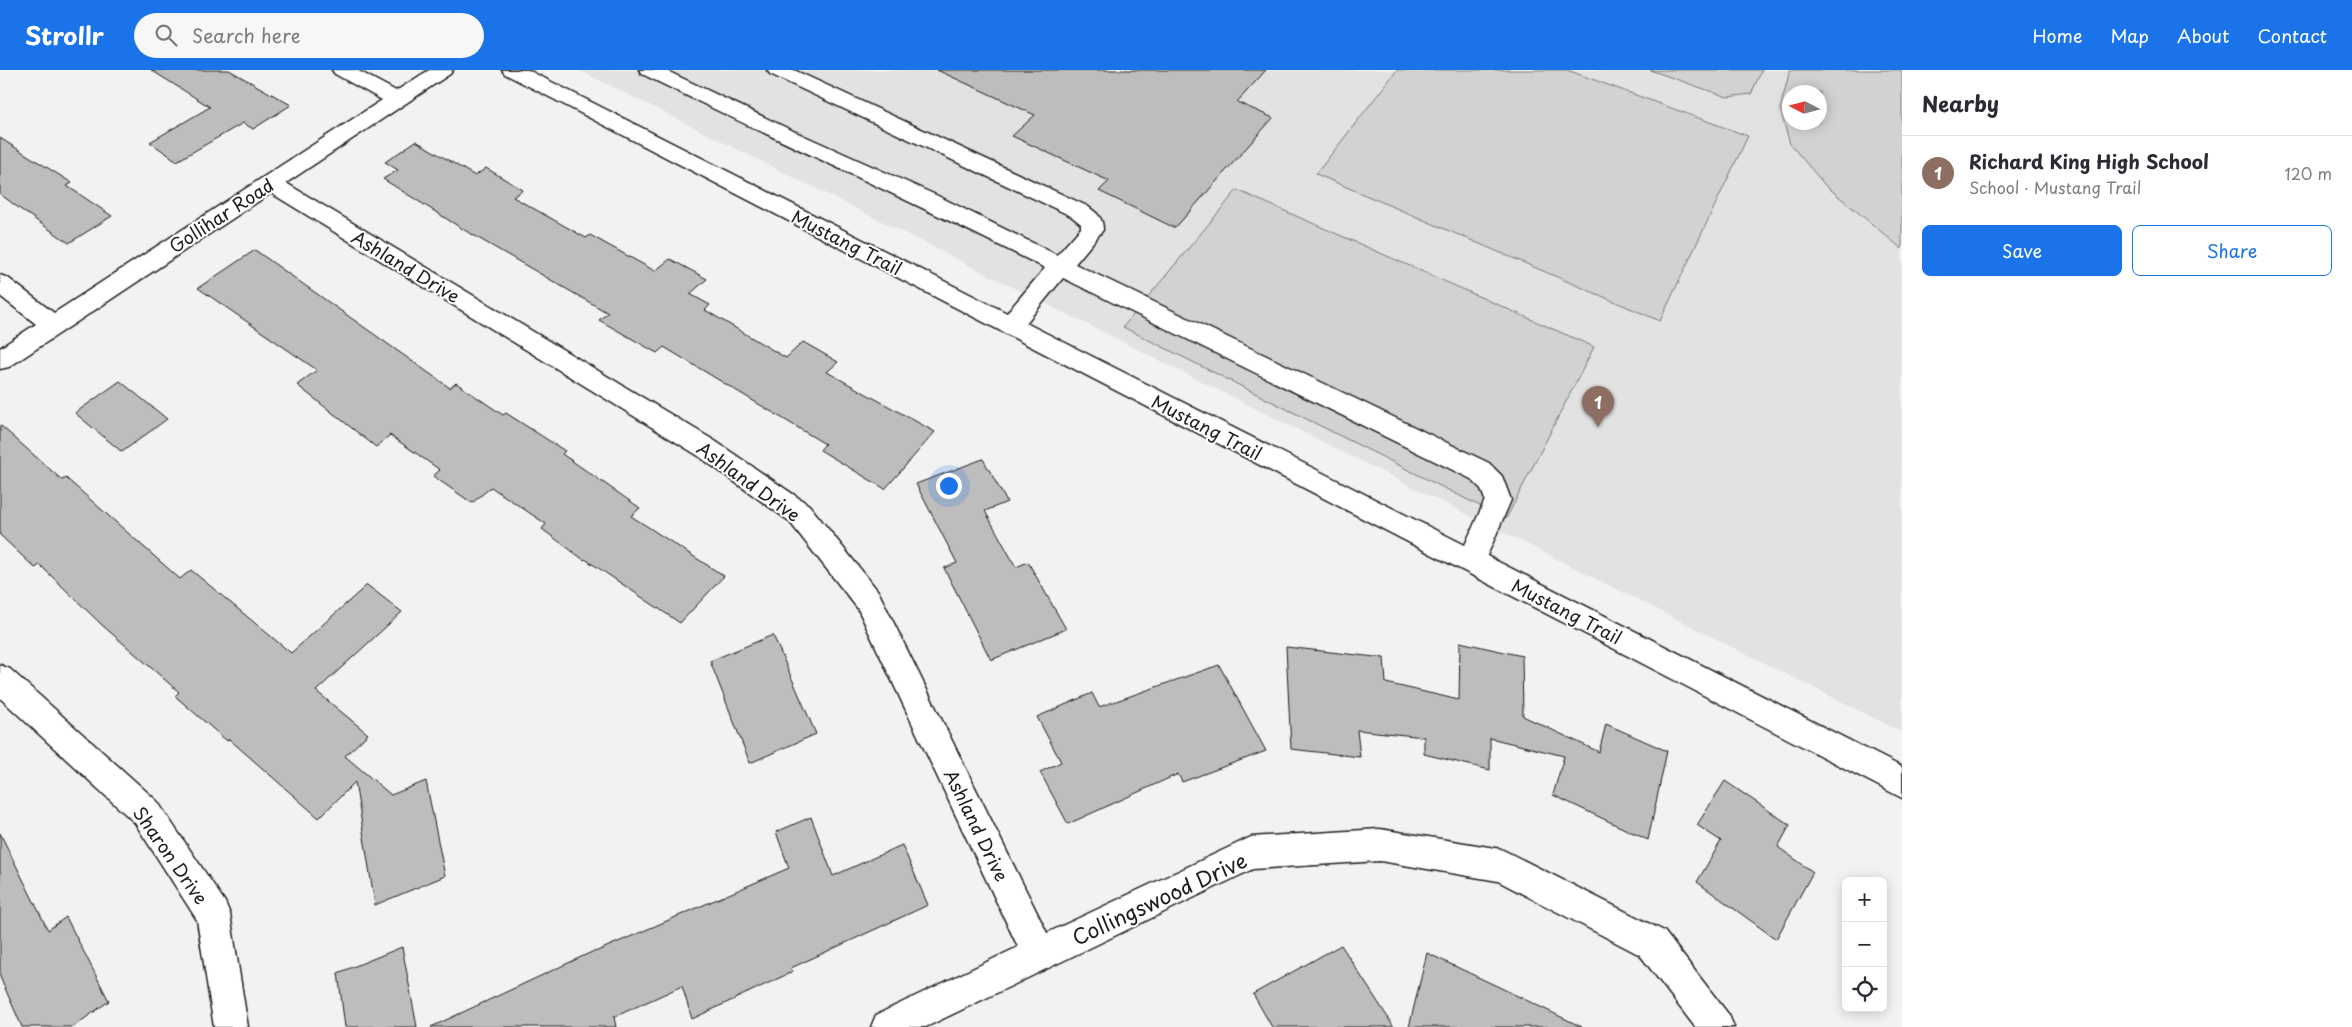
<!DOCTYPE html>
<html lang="en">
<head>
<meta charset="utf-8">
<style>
  body { margin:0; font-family:"Playpen Sans",sans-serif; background:#f7f7f7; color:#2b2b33 }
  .controls { position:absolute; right:15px; bottom:15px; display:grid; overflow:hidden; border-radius:8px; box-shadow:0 2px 12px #0003 }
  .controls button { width:45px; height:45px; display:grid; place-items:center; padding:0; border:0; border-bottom:1px solid #e1e1e2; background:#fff; color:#2b2b33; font:25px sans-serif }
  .compass { position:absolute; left:1782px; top:15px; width:45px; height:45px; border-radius:50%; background:#fff; box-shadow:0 2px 12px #0003; rotate:276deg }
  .you { position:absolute; left:948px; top:415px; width:18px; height:18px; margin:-12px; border:4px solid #fff; border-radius:50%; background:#1a73e8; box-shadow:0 0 0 8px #1a73e833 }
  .badge { display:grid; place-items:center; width:32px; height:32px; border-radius:50%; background:#1a73e8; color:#fff; font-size:16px; font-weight:700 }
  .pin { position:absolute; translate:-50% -41px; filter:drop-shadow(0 1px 2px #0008) }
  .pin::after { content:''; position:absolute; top:26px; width:18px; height:15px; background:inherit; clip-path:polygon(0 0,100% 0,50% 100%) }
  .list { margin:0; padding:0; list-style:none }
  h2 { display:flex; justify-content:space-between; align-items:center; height:65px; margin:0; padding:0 20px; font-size:21px }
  h2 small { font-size:16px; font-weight:400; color:#7c7c81 }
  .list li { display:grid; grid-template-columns:32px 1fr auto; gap:15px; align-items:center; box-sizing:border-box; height:75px; padding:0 20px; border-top:1px solid #e1e1e2 }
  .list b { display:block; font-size:19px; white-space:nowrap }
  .list p { margin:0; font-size:16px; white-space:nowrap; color:#7c7c81 }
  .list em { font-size:16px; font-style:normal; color:#7c7c81 }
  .actions { display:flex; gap:10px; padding:15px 20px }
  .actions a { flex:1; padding:11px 0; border:1px solid #1a73e8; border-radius:8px; text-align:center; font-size:18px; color:#1a73e8 }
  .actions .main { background:#1a73e8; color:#fff }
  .icon { flex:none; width:28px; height:28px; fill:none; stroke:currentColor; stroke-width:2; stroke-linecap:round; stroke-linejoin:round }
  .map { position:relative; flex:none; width:1902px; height:957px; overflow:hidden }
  header { display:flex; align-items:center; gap:30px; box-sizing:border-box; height:70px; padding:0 25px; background:#1a73e8; color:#fff }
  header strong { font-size:24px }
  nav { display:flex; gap:28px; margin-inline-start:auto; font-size:18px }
  .search { width:350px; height:45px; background:#f7f7f7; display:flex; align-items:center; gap:12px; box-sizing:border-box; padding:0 18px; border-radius:28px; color:#7c7c81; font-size:19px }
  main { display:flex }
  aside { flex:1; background:#fff }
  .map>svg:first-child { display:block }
</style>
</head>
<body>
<header>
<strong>Strollr</strong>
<div class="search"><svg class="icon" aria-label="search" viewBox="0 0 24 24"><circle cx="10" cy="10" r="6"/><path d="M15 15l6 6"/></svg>Search here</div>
<nav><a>Home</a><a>Map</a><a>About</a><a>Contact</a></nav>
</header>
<main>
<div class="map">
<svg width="1902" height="957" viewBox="0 0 1902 957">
  <rect width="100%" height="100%" fill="#f2f2f2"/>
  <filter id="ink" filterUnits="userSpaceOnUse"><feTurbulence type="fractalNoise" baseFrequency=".02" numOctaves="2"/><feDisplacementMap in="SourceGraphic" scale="10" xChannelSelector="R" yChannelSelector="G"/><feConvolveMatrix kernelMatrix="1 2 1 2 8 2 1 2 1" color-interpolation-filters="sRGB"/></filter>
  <g filter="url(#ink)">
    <!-- built -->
    <path fill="#e2e2e2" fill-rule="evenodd" d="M579,0H1902V662ZM1790,22H1820V52H1790Z"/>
    <!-- green -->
    <g fill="#d2d2d2" stroke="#777" fill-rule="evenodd">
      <path d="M1397,0H1567L1748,66L1660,251L1316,104Z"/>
      <path d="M1650,0H1762L1751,24L1727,27Z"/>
      <path d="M1790,0H1902V179L1825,115L1790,74L1780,39ZM1790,22H1820V52H1790Z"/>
      <path d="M1237,120L1594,277L1506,449L1123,257Z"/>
    </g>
    <!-- building -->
    <g fill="#bdbdbd" stroke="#1c1c1c">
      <path d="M151,0H229L291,35L253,59L243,53L177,91L150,72L210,37Z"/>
      <path d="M937,0H1266L1237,32L1273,48L1175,158L1099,121L1109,111L1012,66L1035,45Z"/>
      <path d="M0,68L72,113L67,116L112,146L69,173L20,139L0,124Z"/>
      <path d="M416,71L475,106L486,98L523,120L513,127L586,168L590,165L655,201L670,189L707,209L690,224L710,235L705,240L786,288L803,272L838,292L827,302L935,362L885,419L820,380L825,374L664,277L657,283L599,250L608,243L466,161L383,109L398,100L385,92Z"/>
      <path d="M255,180L450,318L456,313L503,345L506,343L565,381L562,384L640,438L631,446L724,506L680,553L585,489L584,490L542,459L546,454L491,417L472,433L433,406L440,400L390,365L376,377L297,315L317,300L198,218Z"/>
      <path d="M120,311L167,349L122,382L75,343Z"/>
      <path d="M0,355L62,410L66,408L180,509L191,500L291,583L367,515L402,542L316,621L368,664L345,686L391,725L426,711L445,806L375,835L355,712L319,748L229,669L227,671L175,626L179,622L102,555L40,495L35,498L0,465Z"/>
      <path d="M983,389L1007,432L985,441L1016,497L1028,492L1066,559L991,590L944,498L957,493L916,414Z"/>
      <path d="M773,565L816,664L750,693L710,591Z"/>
      <path d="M1460,572L1522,586L1523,646L1599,682L1606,654L1667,681L1648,770L1553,725L1564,686L1490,668V700L1424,684V667L1357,660L1360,687L1291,679L1286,577L1384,588L1386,613L1459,630Z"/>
      <path d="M1219,595L1266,681L1182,712L1178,704L1068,754L1040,702L1061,692L1037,647L1092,623L1099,637Z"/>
      <path d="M1725,711L1790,755L1778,777L1813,802L1776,869L1697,812L1721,771L1697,755Z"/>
      <path d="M811,747L833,806L902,775L928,835L791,898L792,902L692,949L682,916L614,947L616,957H431L594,881L595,882L789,798L776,762Z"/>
      <path d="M0,763L48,860L66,847L109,931L73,957H22L0,907Z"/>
      <path d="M1341,875L1394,957H1272L1253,924Z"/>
      <path d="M402,877L417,957H345L338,903Z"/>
      <path d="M1427,883L1501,918L1582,957H1409Z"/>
    </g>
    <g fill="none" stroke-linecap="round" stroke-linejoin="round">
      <!-- minor casing -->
      <g stroke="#1c1c1c" stroke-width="3">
        <g id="minor">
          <path d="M332,0H357L396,21L429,0H453L450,4L286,113L715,371L809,435L878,521L1047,863L1251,767L1380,759L1501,779L1664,861L1729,945L1734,957H1695L1640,885L1498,811L1380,791L1253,799L926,957H871L876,945L1018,877L858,539L789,451L697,385L271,123L9,297L0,299V278L36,254L0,226V205L8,208L54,243L382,30L335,4Z"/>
          <path d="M502,0H528L1007,243L1045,198C912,131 776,70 642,4L639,0H665L789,59L938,126L1057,185L1081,158V154L1071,146L770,4L767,0H794L1087,136C1097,143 1103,147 1103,160L1075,194L1489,393L1502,406L1511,430L1487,486L1902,697V728L505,4ZM1063,208L1471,409L1481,419L1485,430L1465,475L1026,253Z"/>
          <path d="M0,595L10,599L157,731L225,832L230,844L248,957H214L197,850L135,753L0,628Z"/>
        </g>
      </g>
      <!-- minor -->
      <use href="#minor" fill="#fff" fill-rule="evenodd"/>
    </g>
  </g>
  <g text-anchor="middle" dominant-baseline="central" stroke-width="4" stroke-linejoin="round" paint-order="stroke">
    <!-- street labels -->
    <g font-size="18" fill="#1c1c1c" stroke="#fff">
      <text transform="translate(221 145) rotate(-33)">Gollihar Road</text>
      <text transform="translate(847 172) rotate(27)">Mustang Trail</text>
      <text transform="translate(406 196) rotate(31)">Ashland Drive</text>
      <text transform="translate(1207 357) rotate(27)">Mustang Trail</text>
      <text transform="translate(749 411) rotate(36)">Ashland Drive</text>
      <text transform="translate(1567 541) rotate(27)">Mustang Trail</text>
      <text transform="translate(977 755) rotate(64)">Ashland Drive</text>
      <text transform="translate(171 785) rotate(55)">Sharon Drive</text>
    </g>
    <!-- near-street labels -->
    <g font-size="21" fill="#1c1c1c" stroke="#fff">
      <text transform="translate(1159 828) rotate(-25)">Collingswood Drive</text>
    </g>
  </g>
</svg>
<div class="controls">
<button>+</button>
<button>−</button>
<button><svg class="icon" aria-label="locate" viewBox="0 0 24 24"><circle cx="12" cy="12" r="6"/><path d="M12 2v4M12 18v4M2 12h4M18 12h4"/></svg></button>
</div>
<svg class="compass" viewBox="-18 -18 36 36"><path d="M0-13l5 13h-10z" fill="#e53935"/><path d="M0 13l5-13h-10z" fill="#7c7c81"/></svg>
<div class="you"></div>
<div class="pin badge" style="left:1598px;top:357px;background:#8d6e63">1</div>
</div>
<aside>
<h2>Nearby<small></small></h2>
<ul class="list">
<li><span class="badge" style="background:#8d6e63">1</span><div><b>Richard King High School</b><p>School · Mustang Trail</p></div><em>120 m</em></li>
</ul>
<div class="actions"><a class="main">Save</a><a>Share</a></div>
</aside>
</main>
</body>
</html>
